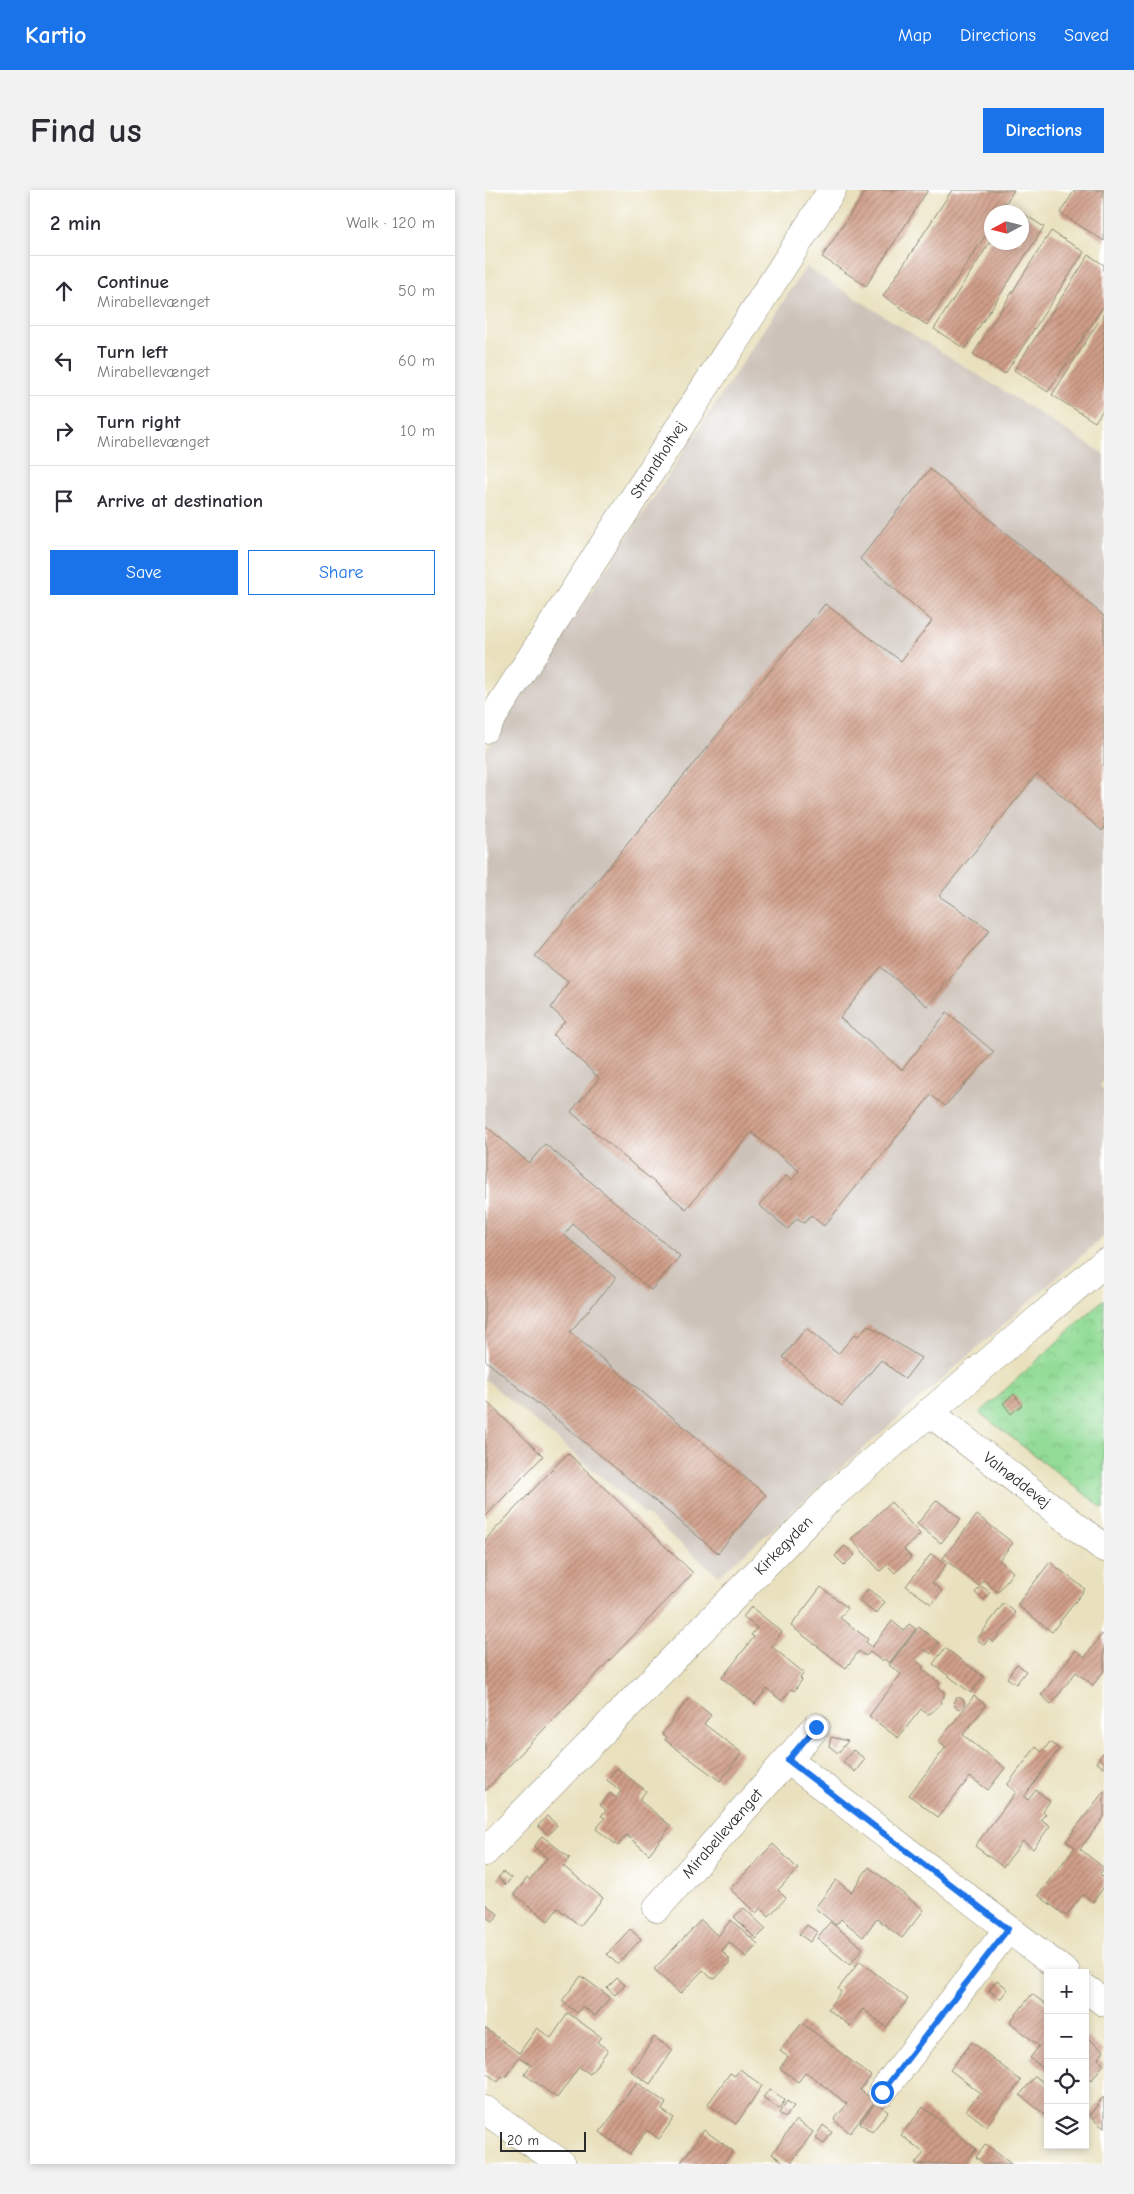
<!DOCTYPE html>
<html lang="en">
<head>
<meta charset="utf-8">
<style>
  body { margin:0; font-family:"Comic Neue",sans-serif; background:#f2f2f3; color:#2b2b33 }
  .controls { position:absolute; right:15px; bottom:15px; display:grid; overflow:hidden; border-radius:0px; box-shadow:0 2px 8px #0003 }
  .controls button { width:45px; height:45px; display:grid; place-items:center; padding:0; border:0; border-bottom:1px solid #e1e1e2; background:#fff; color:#2b2b33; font:25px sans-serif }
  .compass { position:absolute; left:499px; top:15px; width:45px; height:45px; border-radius:50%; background:#fff; box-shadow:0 2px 8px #0003; rotate:263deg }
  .scale { position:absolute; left:15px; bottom:12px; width:86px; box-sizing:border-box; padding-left:5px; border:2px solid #2b2b2b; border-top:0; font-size:14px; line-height:18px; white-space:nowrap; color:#2b2b2b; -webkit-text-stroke:4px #fff; paint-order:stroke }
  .stop { position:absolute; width:15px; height:15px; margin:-11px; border:4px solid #1a73e8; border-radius:50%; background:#fff }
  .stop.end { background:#1a73e8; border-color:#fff; box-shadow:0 1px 5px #0008 }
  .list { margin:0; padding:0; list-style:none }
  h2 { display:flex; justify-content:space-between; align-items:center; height:65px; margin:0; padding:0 20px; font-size:21px }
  h2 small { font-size:16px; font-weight:400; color:#7c7c81 }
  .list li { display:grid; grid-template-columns:32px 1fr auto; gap:15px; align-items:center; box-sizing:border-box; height:70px; padding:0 20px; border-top:1px solid #e1e1e2 }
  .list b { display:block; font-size:19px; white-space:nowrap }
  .list p { margin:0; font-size:16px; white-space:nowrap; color:#7c7c81 }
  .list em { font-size:16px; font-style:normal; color:#7c7c81 }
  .actions { display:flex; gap:10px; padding:15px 20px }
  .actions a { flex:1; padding:11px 0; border:1px solid #1a73e8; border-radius:0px; text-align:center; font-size:18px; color:#1a73e8 }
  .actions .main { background:#1a73e8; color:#fff }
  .icon { flex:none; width:28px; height:28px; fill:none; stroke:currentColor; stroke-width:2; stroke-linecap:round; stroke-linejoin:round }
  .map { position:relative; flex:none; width:619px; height:1974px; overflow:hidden; border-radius:0px }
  header { display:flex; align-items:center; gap:30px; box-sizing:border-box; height:70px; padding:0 25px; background:#1a73e8; color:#fff }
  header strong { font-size:24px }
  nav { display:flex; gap:28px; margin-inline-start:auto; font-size:18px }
  .intro { display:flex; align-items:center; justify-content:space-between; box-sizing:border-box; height:120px; padding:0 30px }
  h1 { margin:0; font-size:35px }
  .button { padding:12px 22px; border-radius:0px; background:#1a73e8; color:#fff; font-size:18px; font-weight:700 }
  main { display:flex; gap:30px; padding:0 30px }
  aside { flex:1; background:#fff; border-radius:0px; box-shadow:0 2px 8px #0003 }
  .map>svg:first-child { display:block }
</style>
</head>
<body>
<header>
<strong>Kartio</strong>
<nav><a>Map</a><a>Directions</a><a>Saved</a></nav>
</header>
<div class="intro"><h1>Find us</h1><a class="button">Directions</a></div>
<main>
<aside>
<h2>2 min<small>Walk · 120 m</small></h2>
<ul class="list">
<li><svg class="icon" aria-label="ahead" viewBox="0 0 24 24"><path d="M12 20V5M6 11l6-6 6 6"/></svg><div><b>Continue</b><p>Mirabellevænget</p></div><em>50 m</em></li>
<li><svg class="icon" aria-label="left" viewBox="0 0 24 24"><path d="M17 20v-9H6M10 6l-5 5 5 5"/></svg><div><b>Turn left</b><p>Mirabellevænget</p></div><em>60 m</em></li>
<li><svg class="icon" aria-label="right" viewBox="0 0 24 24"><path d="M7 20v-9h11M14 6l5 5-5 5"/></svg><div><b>Turn right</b><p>Mirabellevænget</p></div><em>10 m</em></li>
<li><svg class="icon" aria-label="arrive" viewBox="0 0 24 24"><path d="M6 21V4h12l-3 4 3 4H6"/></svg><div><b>Arrive at destination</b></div></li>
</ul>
<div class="actions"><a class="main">Save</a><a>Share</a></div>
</aside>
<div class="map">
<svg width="619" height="1974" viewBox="0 0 619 1974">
  <defs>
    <pattern id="park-crowns" width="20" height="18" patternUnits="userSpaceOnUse" patternTransform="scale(1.25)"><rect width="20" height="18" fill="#93dc97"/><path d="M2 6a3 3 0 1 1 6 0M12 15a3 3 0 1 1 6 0" fill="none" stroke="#7fbd82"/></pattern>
    <pattern id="building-hatch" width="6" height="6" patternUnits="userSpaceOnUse" patternTransform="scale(1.25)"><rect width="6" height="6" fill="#d09e88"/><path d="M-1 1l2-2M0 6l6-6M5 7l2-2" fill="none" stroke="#a9816f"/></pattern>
  </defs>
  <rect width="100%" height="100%" fill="#fff"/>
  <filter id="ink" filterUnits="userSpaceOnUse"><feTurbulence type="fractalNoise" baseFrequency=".02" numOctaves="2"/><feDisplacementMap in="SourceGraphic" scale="10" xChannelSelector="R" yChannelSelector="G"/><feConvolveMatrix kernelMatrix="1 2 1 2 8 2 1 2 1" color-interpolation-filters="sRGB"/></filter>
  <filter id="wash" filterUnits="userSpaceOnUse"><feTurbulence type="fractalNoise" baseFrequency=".0096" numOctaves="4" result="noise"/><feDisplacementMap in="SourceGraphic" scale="20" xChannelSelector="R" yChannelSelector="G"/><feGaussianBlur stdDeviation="1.12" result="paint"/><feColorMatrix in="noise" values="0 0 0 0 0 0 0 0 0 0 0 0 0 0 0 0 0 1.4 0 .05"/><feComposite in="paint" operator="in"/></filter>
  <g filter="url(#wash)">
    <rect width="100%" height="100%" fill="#e9e1be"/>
    <!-- industrial -->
    <path fill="#ccc2b9" d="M321,77L619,264V890L615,896L619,900V1046L234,1386L0,1189V562Z"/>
    <!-- park -->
    <path fill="url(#park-crowns)" stroke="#5f8461" d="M619,1109V1319L495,1223Z"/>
    <g id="blocks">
      <!-- building -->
      <g fill="url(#building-hatch)">
        <path d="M381,0H443L381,96L337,67Z"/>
        <path d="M467,0H529L515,22H507V35L442,135L398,106Z"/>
        <path d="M590,0H619V51L575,23Z"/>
        <path d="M527,16L559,37L480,159L449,139L507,49V52H536V22H523Z"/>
        <path d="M566,41L599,62L520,184L488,164Z"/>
        <path d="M604,65L619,75V115L563,202L529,180Z"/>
        <path d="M619,123V218L610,232L567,205Z"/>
        <path d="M445,279L619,426V638L617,641L552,584L454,706L505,740L442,816L396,777L355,828L417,880L462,822L509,862L460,916L446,905L339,1036L326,1025L319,1033L312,1028L303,1039L274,1015L301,986L307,990L314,981L266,942L201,1019L86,922L114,888L68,845L80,831L66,818L83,792L50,766L340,414L416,471L447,431L375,369Z"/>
        <path d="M0,935L44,973L60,954L195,1066L166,1100L88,1034L79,1045L131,1088L85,1142L281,1305L233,1363L0,1170Z"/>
        <path d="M383,1135L436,1168L420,1189L396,1170L357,1216L298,1167L321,1138L353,1164L370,1144L373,1146Z"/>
        <path d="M529,1204L537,1215L526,1224L518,1213Z"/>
        <path d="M0,1210L58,1266L0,1327Z"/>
        <path d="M83,1263L208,1383L0,1601V1350Z"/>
        <path d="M452,1310L476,1329L456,1353L432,1334Z"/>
        <path d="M406,1312L435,1344L419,1359L426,1367L410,1383L402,1375L395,1381L366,1349Z"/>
        <path d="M492,1325L528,1353L514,1370L528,1382L513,1402L498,1390L494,1396L458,1368Z"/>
        <path d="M360,1356L370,1365L359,1375L350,1366Z"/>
        <path d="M446,1364L461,1375L447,1393L457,1401L446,1414L421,1396Z"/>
        <path d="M565,1372L600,1399L567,1442L532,1415Z"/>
        <path d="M496,1396L505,1402L499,1410L490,1403Z"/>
        <path d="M336,1397L363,1418L355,1428L383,1449L381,1452L387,1457L407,1431L419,1441L424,1434L431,1439L404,1473L399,1469L397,1471L385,1462L381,1466L374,1461L361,1478L306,1436Z"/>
        <path d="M383,1399L400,1412L391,1424L374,1411Z"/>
        <path d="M519,1413L531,1423L508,1453L504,1449L499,1455L492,1449Z"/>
        <path d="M266,1417L297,1442L286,1456L319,1483L315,1488L317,1490L309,1501L306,1499L297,1511L282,1499L270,1514L237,1488L269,1447L266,1445L272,1438L258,1427Z"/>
        <path d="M434,1437L454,1453L446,1464L439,1459L430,1470L439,1477L437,1479L455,1493L452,1497L459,1502V1507L456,1510L457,1513L446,1523L442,1524L436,1519L413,1548L384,1526L416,1484L404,1475Z"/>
        <path d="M619,1442V1481L608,1495L591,1482L566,1514L556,1505L591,1460L600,1467Z"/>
        <path d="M460,1458L499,1487L486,1503L448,1474Z"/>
        <path d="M532,1474L541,1481L531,1494L522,1488Z"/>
        <path d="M489,1506L501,1515L478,1545L520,1578L503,1600L485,1587L453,1627L424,1605L461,1557L454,1551Z"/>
        <circle cx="474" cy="1513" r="5.5"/>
        <path d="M204,1508L226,1525L219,1534L257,1563L235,1591L180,1550L181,1547L177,1544Z"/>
        <path d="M346,1547L363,1551L353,1563L344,1556Z"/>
        <path d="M565,1552L574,1559L539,1607L543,1610L551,1600L565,1611L558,1621L561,1624L556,1629L565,1636L548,1659L538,1651L518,1677L490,1656L531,1602L522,1595L551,1557L557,1562Z"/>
        <path d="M368,1560L380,1569L370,1582L358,1572Z"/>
        <path d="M619,1562V1578L611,1572Z"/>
        <path d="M132,1578L161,1601L154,1610L186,1636L164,1664L141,1645L133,1656L111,1639L120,1628L116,1626L121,1620L115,1615L125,1603L131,1608L136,1601L122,1590Z"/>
        <path d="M619,1601V1627L595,1659L619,1678L615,1684L619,1688V1697L608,1712L598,1704L581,1726L553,1705L590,1657L581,1651Z"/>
        <path d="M62,1626L72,1635L63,1645L53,1636Z"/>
        <path d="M57,1646L85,1668L78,1676L118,1708L95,1736L73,1718L63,1731L29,1704L42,1688L45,1690L62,1668L49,1657Z"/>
        <path d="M288,1654L313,1679L293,1700L301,1708L284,1726L276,1718L271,1723L245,1699Z"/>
        <path d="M384,1677L439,1720L417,1748L392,1729L378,1747L356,1729L351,1735L330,1718L351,1690L366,1702Z"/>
        <path d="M18,1682L26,1688L21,1695L13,1688Z"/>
        <path d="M0,1714L13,1724L8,1732L0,1726Z"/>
        <path d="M259,1718L281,1739L271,1749L249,1727Z"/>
        <path d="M216,1730L233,1746L246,1730L273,1754L261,1767L244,1752L237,1761L244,1768V1774L231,1788H226L218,1780L195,1804L169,1779Z"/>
        <path d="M345,1732L378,1758L365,1775L332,1748Z"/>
        <path d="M322,1735L332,1742L325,1752L314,1744Z"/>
        <path d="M145,1739L156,1749L132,1774L122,1764Z"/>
        <path d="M375,1771L423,1809L401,1837L378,1819L365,1836L343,1819L356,1802L353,1799Z"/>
        <path d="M96,1786L125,1807L110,1826L97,1816L92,1823L77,1811Z"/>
        <path d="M132,1788L140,1795L130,1805L122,1798Z"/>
        <path d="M512,1790L523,1799L515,1809L504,1800Z"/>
        <path d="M547,1804L563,1816V1882L545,1868L554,1856L525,1832Z"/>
        <path d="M83,1823L116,1847L112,1852L123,1860L105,1884L94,1877L72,1908L39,1884L46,1875L34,1867L20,1888L17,1886L13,1892L0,1882V1838L34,1863L52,1838L66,1848Z"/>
        <path d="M317,1833L386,1886L375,1900L390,1911L365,1943L349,1930L362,1914L321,1882L313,1892L295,1878L303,1867L295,1861Z"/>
        <path d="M600,1846L619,1861L613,1869L619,1874L606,1891L600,1887Z"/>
        <path d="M169,1847L188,1860L165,1894L146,1881Z"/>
        <path d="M487,1852L536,1891L501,1936L481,1920L495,1903L465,1880Z"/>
        <path d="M255,1879L277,1896L251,1934L223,1914L245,1883L250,1886Z"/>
        <path d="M550,1886L563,1896V1927L535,1905Z"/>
        <path d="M152,1892L181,1913L177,1920L189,1928L174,1949L162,1940L145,1964L115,1942Z"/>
        <path d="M285,1899L300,1910L294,1919L278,1907Z"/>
        <path d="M619,1906V1938L604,1926Z"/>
        <path d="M302,1911L309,1916L300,1928L294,1923Z"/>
        <path d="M391,1912L403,1922L387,1942L375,1933Z"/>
        <path d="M438,1917L491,1959L479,1974H430L439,1963L416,1945Z"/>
        <path d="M311,1930L328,1942L305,1974H301L287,1964Z"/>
        <path d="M338,1935L347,1942L339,1954L330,1948Z"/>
        <path d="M219,1940L248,1961L238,1974H195Z"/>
        <path d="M501,1954L526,1974H499L491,1967Z"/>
      </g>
    </g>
  </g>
  <g filter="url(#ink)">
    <use href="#blocks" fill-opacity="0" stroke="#8a8674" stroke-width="1"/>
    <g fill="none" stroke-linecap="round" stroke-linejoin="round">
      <!-- minor casing -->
      <g stroke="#8a8674" stroke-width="29">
        <g id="minor">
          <path id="s1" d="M0,539L347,0"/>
          <path id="s2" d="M444,1222L619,1358"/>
          <path d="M303,1570L581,1783"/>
          <path id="s3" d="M0,1662L348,1305L619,1073"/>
          <path id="s4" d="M172,1718L331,1537"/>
          <path d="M600,1798L619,1812"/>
          <path d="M397,1902L523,1739"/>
          <path d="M0,1920L77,1974"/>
        </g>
      </g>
      <!-- minor -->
      <use href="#minor" stroke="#fff" stroke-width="28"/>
    </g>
  </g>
  <g fill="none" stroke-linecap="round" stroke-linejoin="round" filter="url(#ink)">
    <!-- route -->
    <path stroke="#1a73e8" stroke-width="6" d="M331,1537L303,1570L523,1739L397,1902"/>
  </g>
  <g text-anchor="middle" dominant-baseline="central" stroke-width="4.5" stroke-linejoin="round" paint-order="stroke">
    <!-- street labels -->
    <g font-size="16" fill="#2b2b2b" stroke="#fff">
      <text stroke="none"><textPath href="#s1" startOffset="320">Strandholtvej</textPath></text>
      <text stroke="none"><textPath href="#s2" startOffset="111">Valnøddevej</textPath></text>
      <text stroke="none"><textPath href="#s3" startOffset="428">Kirkegyden</textPath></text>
      <text stroke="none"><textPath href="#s4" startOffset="99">Mirabellevænget</textPath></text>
    </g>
  </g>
</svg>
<div class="controls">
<button>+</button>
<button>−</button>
<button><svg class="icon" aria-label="locate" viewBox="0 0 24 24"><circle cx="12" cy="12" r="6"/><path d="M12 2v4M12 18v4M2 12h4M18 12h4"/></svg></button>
<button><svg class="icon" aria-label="layers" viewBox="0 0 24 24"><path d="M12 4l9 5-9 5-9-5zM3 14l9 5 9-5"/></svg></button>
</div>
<svg class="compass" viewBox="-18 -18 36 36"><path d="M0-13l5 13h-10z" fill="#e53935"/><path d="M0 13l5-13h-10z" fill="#7c7c81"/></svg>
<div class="scale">20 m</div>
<div class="stop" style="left:397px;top:1902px"></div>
<div class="stop end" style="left:331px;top:1537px"></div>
</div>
</main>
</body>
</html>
